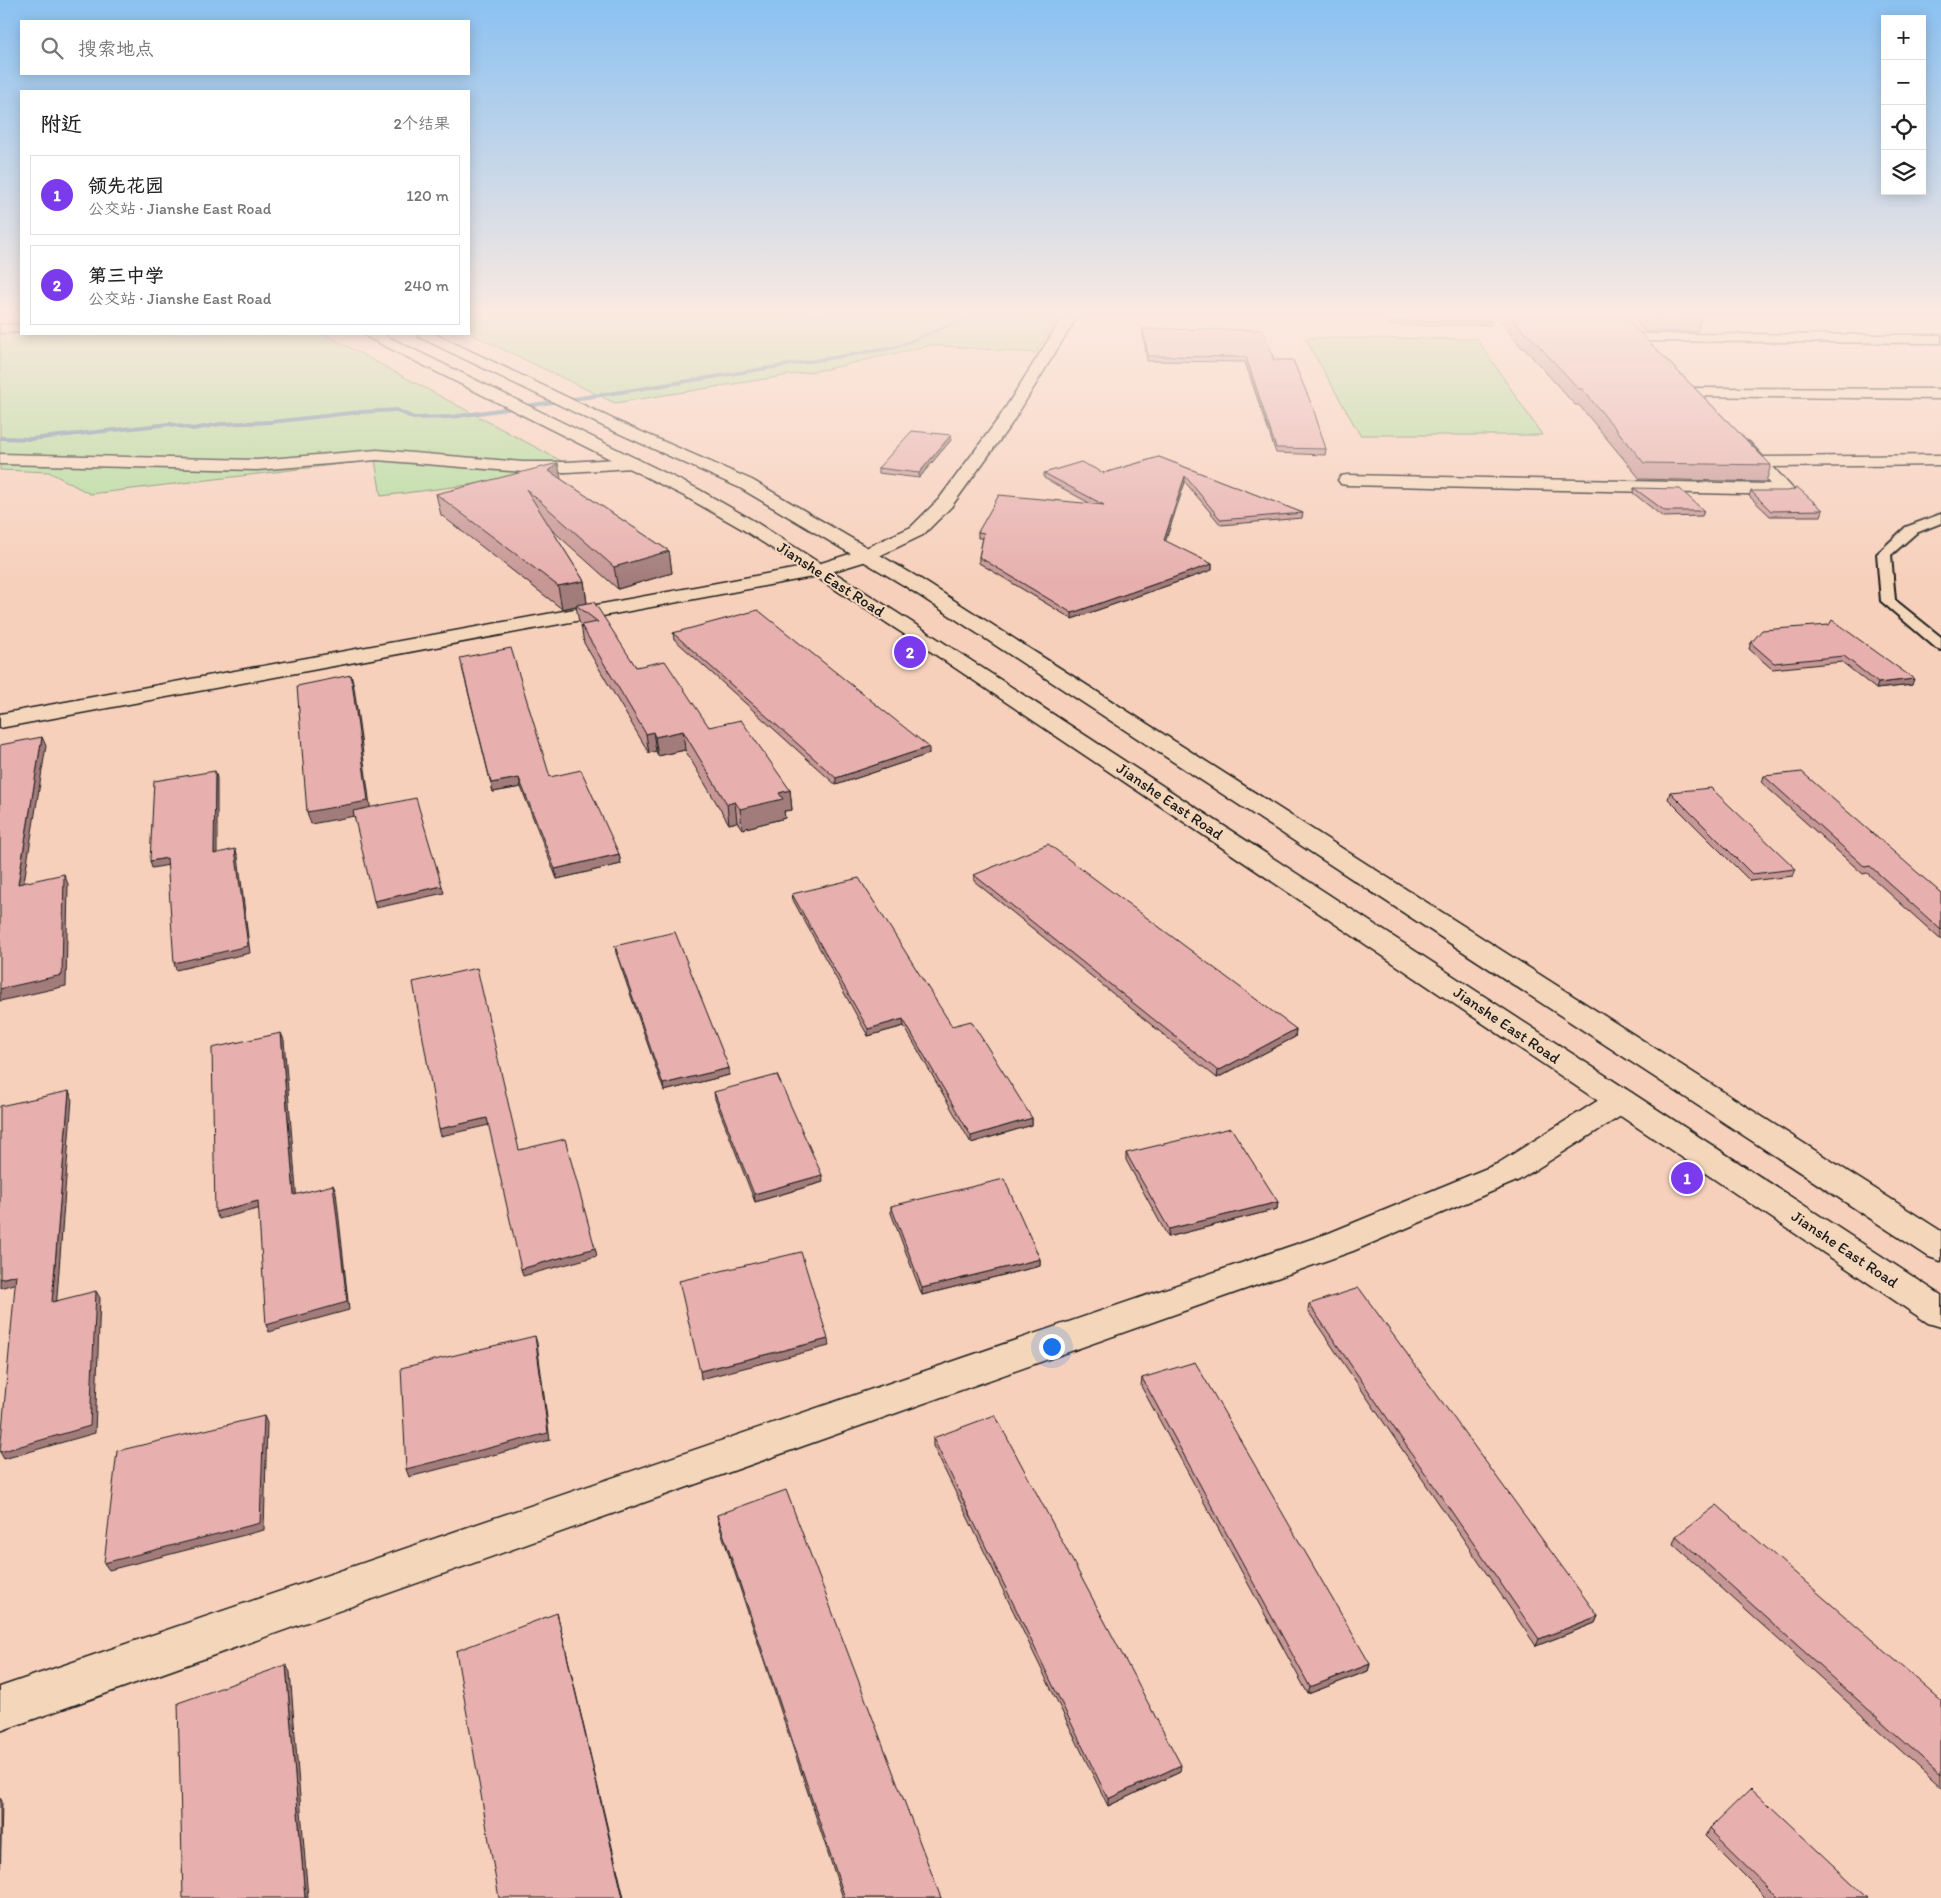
<!DOCTYPE html>
<html lang="zh">
<head>
<meta charset="utf-8">
<style>
  body { margin:0; font-family:Itim,"LXGW WenKai TC",sans-serif; background:#f2f2f2; color:#222 }
  .controls { position:absolute; right:15px; top:15px; display:grid; overflow:hidden; border-radius:0px; box-shadow:0 2px 12px #0003 }
  .controls button { width:45px; height:45px; display:grid; place-items:center; padding:0; border:0; border-bottom:1px solid #e0e0e0; background:#fff; color:#222; font:25px sans-serif }
  .you { position:absolute; left:1051px; top:1346px; width:18px; height:18px; margin:-12px; border:4px solid #fff; border-radius:50%; background:#1a73e8; box-shadow:0 0 0 8px #1a73e833 }
  .badge { display:grid; place-items:center; width:32px; height:32px; border-radius:50%; background:#7c3aed; color:#fff; font-size:16px; font-weight:700 }
  .pin { position:absolute; translate:-50% -50%; border:2px solid #fff; box-shadow:0 1px 5px #0006 }
  .list { margin:0; padding:0; list-style:none }
  h2 { display:flex; justify-content:space-between; align-items:center; height:65px; margin:0; padding:0 20px; font-size:21px }
  h2 small { font-size:16px; font-weight:400; color:#767676 }
  .list li { display:grid; grid-template-columns:32px 1fr auto; gap:15px; align-items:center; box-sizing:border-box; height:80px; margin:0 10px 10px; padding:0 10px; border:1px solid #e0e0e0; border-radius:0px }
  .list b { display:block; font-size:19px; white-space:nowrap }
  .list p { margin:0; font-size:16px; white-space:nowrap; color:#767676 }
  .list em { font-size:16px; font-style:normal; color:#767676 }
  .icon { flex:none; width:28px; height:28px; fill:none; stroke:currentColor; stroke-width:2; stroke-linecap:round; stroke-linejoin:round }
  .map { position:relative; flex:none; width:1941px; height:1898px; overflow:hidden }
  .search { position:absolute; background:#fff; box-shadow:0 2px 12px #0003; left:20px; top:20px; width:450px; height:55px; display:flex; align-items:center; gap:12px; box-sizing:border-box; padding:0 18px; border-radius:0px; color:#767676; font-size:19px }
  .panel { position:absolute; background:#fff; box-shadow:0 2px 12px #0003; left:20px; top:90px; width:450px; height:245px; border-radius:0px }
  .map>svg:first-child { display:block }
</style>
</head>
<body>
<div class="map">
<svg width="1941" height="1898" viewBox="0 0 1941 1898">
  <rect width="100%" height="100%" fill="#f7d0bc"/>
  <filter id="ink" filterUnits="userSpaceOnUse"><feTurbulence type="fractalNoise" baseFrequency=".02" numOctaves="2"/><feDisplacementMap in="SourceGraphic" scale="10" xChannelSelector="R" yChannelSelector="G"/><feConvolveMatrix kernelMatrix="1 2 1 2 8 2 1 2 1" color-interpolation-filters="sRGB"/></filter>
  <g filter="url(#ink)">
    <!-- green -->
    <g fill="#aedb99" stroke="#657c5a">
      <path d="M469,315H1058L1036,353L931,345L827,369L615,403L469,333Z"/>
      <path d="M21,332V334H324L580,471L381,496L375,460L90,494L49,472L0,470V334Z"/>
      <path d="M1305,338L1477,339L1542,435H1360Z"/>
    </g>
    <g fill="none" stroke-linecap="round" stroke-linejoin="round">
      <!-- stream -->
      <path fill="#6b8ba4" fill-rule="evenodd" d="M970,315H976L896,349L621,394L452,419L413,420L396,412L360,414L271,424L221,426L193,431L170,426L31,441L0,440V436L31,437L170,422L193,427L221,422L271,420L360,410L397,408L414,416L452,415L621,390L895,346Z"/>
      <!-- pedestrian casing -->
      <g stroke="#1c1c1c" stroke-width="4">
        <path id="pedestrian" d="M1941,514V523L1916,533L1891,555L1895,600L1941,637V650L1936,648L1881,601L1877,554L1906,527Z"/>
      </g>
      <!-- minor casing -->
      <g stroke="#1c1c1c" stroke-width="3">
        <g id="minor">
          <path d="M1064,315H1078L1012,423L951,507L923,535L873,559L818,576L0,728V714L815,565L859,551L911,527L939,499L999,418Z"/>
          <path d="M21,324V332L0,333V325Z"/>
          <path d="M1638,334L1941,335V343L1633,341L1631,338Z"/>
          <path d="M1694,388L1941,389V399L1689,396L1686,393L1689,390Z"/>
          <path d="M1743,440L1749,442L1763,457L1941,455V465L1773,467L1794,490L1791,494L1785,495L1347,485L1341,484L1338,480L1341,476L1347,475L1770,484L1735,445L1737,442Z"/>
          <path d="M377,450L523,462H568L632,458L638,459L640,463L638,467L632,468L568,472H523L377,460L257,470L0,464V454L257,460Z"/>
          <path d="M1621,1090L1632,1093L1636,1101L1632,1109L1519,1180L1353,1251L0,1731V1687L1329,1233L1497,1164L1610,1093Z"/>
        </g>
      </g>
      <!-- secondary casing -->
      <g stroke="#1c1c1c" stroke-width="3">
        <g id="secondary">
          <path d="M365,334H382L698,489L754,521L941,641L1941,1295V1327L1928,1323L927,649L742,529L686,497L367,337Z"/>
          <path d="M417,334H435L619,422L752,480L919,578L1941,1231V1261L1929,1257L905,586L740,488L607,428L419,337Z"/>
        </g>
      </g>
      <!-- pedestrian -->
      <use href="#pedestrian" fill="#f4d6ba" fill-rule="evenodd"/>
      <!-- minor -->
      <use href="#minor" fill="#f4d6ba" fill-rule="evenodd"/>
      <!-- secondary -->
      <use href="#secondary" fill="#f4d6ba" fill-rule="evenodd"/>
    </g>
    <!-- wall -->
    <g fill="#c79796" stroke="#1c1c1c">
      <path d="M1382,315H1486L1491,321L1490,325H1390Z"/>
      <path d="M1496,315H1624L1635,328L1771,465L1766,482L1640,479L1623,458V457H1622L1579,405H1575L1524,348H1522Z"/>
      <path d="M1629,315H1697L1701,318L1697,332H1645Z"/>
      <path d="M1143,329L1274,360L1326,449L1325,455L1276,453L1245,362L1147,361L1143,333Z"/>
      <path d="M951,440L919,478L878,473V468Z"/>
      <path d="M1159,457L1303,513L1302,518L1221,525L1185,482L1165,541L1212,564V570L1072,619L979,563V557L983,538H978V532L1091,504L1044,478V473H1104Z"/>
      <path d="M561,479L669,551L672,573L618,589L552,530L584,581L587,603L636,667L709,727L790,790L792,810L784,811L785,818L742,829L737,822L729,824L685,750L658,756L656,751L649,753L584,643L581,625H582L579,622L576,606L562,609L441,515L436,494Z"/>
      <path d="M1634,488L1704,511L1702,516L1663,517L1633,493Z"/>
      <path d="M1751,491L1823,510L1821,516H1770L1749,496Z"/>
      <path d="M1829,625L1912,685L1876,689L1842,662L1772,669L1749,649L1751,643Z"/>
      <path d="M673,633L929,754L836,785L674,639Z"/>
      <path d="M462,667L550,777L619,854L621,864L557,879L521,787L493,792Z"/>
      <path d="M1764,776L1941,893V940L1867,873L1863,874L1762,783Z"/>
      <path d="M1670,792L1796,869L1793,876L1750,881L1668,799Z"/>
      <path d="M974,875L1296,1029L1295,1037L1217,1078L974,881Z"/>
      <path d="M792,894L952,1026L1032,1118V1125L971,1143L904,1026L868,1036L793,900Z"/>
      <path d="M615,946L729,1068V1075L664,1091L616,953Z"/>
      <path d="M714,1092L823,1182L755,1202L715,1099Z"/>
      <path d="M1126,1153L1278,1202L1277,1209L1168,1237L1126,1160Z"/>
      <path d="M891,1206L1040,1259V1266L922,1295L891,1213Z"/>
      <path d="M1309,1304L1598,1616L1595,1623L1536,1646L1308,1311Z"/>
      <path d="M1142,1378L1370,1664L1368,1671L1308,1694L1141,1386Z"/>
      <path d="M933,1438L1180,1772L1108,1806L933,1446Z"/>
      <path d="M717,1515L941,1898H843L718,1522Z"/>
      <path d="M1676,1536L1941,1700V1787L1673,1544Z"/>
      <path d="M1709,1829L1868,1898H1767L1705,1836Z"/>
    </g>
    <!-- shaded-wall -->
    <g fill="#a27b7a" stroke="#1c1c1c">
      <path d="M951,435V440L919,478V473Z"/>
      <path d="M558,463L562,484L549,471Z"/>
      <path d="M1185,476V482L1164,546V540Z"/>
      <path d="M669,551L672,573L618,589L614,567Z"/>
      <path d="M1212,564V570L1072,619V613Z"/>
      <path d="M584,581L587,604L576,605V606L562,609L558,586Z"/>
      <path d="M351,675L354,687L371,813L311,824L307,812Z"/>
      <path d="M1914,679L1912,685L1876,689L1878,683Z"/>
      <path d="M683,731L685,750L658,756L655,737Z"/>
      <path d="M653,732L656,751L649,753L646,734Z"/>
      <path d="M42,737L46,746L22,894L18,884Z"/>
      <path d="M929,747V754L836,785V778Z"/>
      <path d="M215,771L217,778V860L214,854Z"/>
      <path d="M519,778L521,787L493,792L491,783Z"/>
      <path d="M790,790L792,810L784,811L785,818L742,829L740,809L779,793Z"/>
      <path d="M735,802L737,822L729,824L727,804Z"/>
      <path d="M235,849L238,856L250,953L176,970L174,963Z"/>
      <path d="M619,854L621,864L557,879L555,869Z"/>
      <path d="M167,858L169,865L152,868L150,861Z"/>
      <path d="M64,874L68,884L66,986L0,1001V989Z"/>
      <path d="M442,886L444,893L376,908L374,901Z"/>
      <path d="M903,1019L904,1026L868,1036V1029Z"/>
      <path d="M1296,1029L1295,1037L1217,1078L1218,1071Z"/>
      <path d="M281,1033L284,1040L297,1202L294,1195Z"/>
      <path d="M729,1068V1075L664,1091L663,1084Z"/>
      <path d="M69,1091L72,1098L56,1310L52,1302Z"/>
      <path d="M487,1118L489,1125L441,1136L439,1129Z"/>
      <path d="M1032,1118V1125L971,1143V1136Z"/>
      <path d="M822,1175L823,1182L755,1202L754,1194Z"/>
      <path d="M333,1185L336,1192L349,1310L269,1332L266,1325Z"/>
      <path d="M258,1201L261,1208L219,1219L215,1212Z"/>
      <path d="M1278,1202L1277,1209L1168,1237L1169,1229Z"/>
      <path d="M595,1248L597,1256L523,1276L521,1269Z"/>
      <path d="M1040,1259V1266L922,1295V1288Z"/>
      <path d="M16,1275L20,1282L0,1288V1279Z"/>
      <path d="M96,1291L100,1298L95,1433L4,1459L0,1452Z"/>
      <path d="M535,1336L537,1343L550,1440L409,1477L406,1469Z"/>
      <path d="M828,1339L829,1346L701,1379L700,1371Z"/>
      <path d="M264,1416L267,1423L264,1530L109,1570L104,1563Z"/>
      <path d="M557,1613L559,1621L624,1898H623Z"/>
      <path d="M1598,1616L1595,1623L1536,1646L1539,1639Z"/>
      <path d="M1370,1664L1368,1671L1308,1694L1310,1687Z"/>
      <path d="M286,1665L290,1672L308,1898H305Z"/>
      <path d="M1181,1765L1180,1772L1108,1806V1799Z"/>
      <path d="M0,1798L2,1801L0,1884Z"/>
    </g>
    <!-- building -->
    <g fill="#e7b0af" stroke="#1c1c1c">
      <path d="M1386,315H1486L1491,321H1390Z"/>
      <path d="M1510,315H1624L1635,328L1771,465L1644,463L1627,442L1628,441H1626L1582,389H1579L1527,333H1525Z"/>
      <path d="M1646,315H1697L1701,318H1648Z"/>
      <path d="M1143,329L1263,330L1274,360H1293L1313,408L1326,449L1276,448L1246,357L1148,356Z"/>
      <path d="M912,431L951,435L919,473L878,468Z"/>
      <path d="M1159,457L1303,513L1221,520L1185,476L1164,540L1212,564L1072,613L979,557L984,533L978,532L999,495L1104,505L1044,473L1081,462L1104,473Z"/>
      <path d="M558,463L549,471L669,551L614,567L526,489L584,581L558,586L436,494Z"/>
      <path d="M1797,487L1823,510L1771,511L1751,491H1787L1793,490Z"/>
      <path d="M1634,488L1680,489L1704,511H1665Z"/>
      <path d="M594,602L636,667L665,661L709,727L741,720L790,790L779,793L783,799L740,809L735,802L727,804L683,731L655,737L653,732L646,734L581,625L598,622L576,605Z"/>
      <path d="M758,610L929,747L836,778L673,633Z"/>
      <path d="M1832,620L1914,679L1878,683L1844,656L1774,663L1751,643L1762,630L1829,625Z"/>
      <path d="M511,648L550,777L581,770L619,854L555,869L519,778L491,783L460,658Z"/>
      <path d="M351,675L368,801L307,812L297,686Z"/>
      <path d="M42,737L18,884L64,874L62,975L0,989V745Z"/>
      <path d="M215,771L214,854L235,849L248,946L174,963L167,858L150,861L154,781Z"/>
      <path d="M1802,772L1941,893V930L1870,866L1865,867L1764,776Z"/>
      <path d="M1711,788L1796,869L1752,874L1670,792Z"/>
      <path d="M416,798L442,886L374,901L353,811Z"/>
      <path d="M1048,844L1296,1029L1218,1071L974,875Z"/>
      <path d="M859,878L952,1026L971,1021L1032,1118L971,1136L903,1019L868,1029L792,894Z"/>
      <path d="M675,932L729,1068L663,1084L615,946Z"/>
      <path d="M477,968L519,1150L565,1139L595,1248L521,1269L487,1118L439,1129L413,982Z"/>
      <path d="M281,1033L294,1195L333,1185L347,1302L266,1325L258,1201L215,1212L212,1048Z"/>
      <path d="M777,1075L822,1175L754,1194L714,1092Z"/>
      <path d="M69,1091L52,1302L96,1291L90,1426L0,1452L16,1275L0,1279V1106Z"/>
      <path d="M1231,1128L1278,1202L1169,1229L1126,1153Z"/>
      <path d="M1004,1179L1040,1259L922,1288L891,1206Z"/>
      <path d="M801,1252L828,1339L700,1371L679,1281Z"/>
      <path d="M1359,1288L1598,1616L1539,1639L1309,1304Z"/>
      <path d="M535,1336L548,1433L406,1469L401,1368Z"/>
      <path d="M1195,1362L1370,1664L1310,1687L1142,1378Z"/>
      <path d="M995,1415L1181,1765L1108,1799L933,1438Z"/>
      <path d="M264,1416L260,1523L104,1563L117,1451Z"/>
      <path d="M786,1490L941,1898H845L717,1515Z"/>
      <path d="M1717,1505L1941,1700V1775L1676,1536Z"/>
      <path d="M557,1613L623,1898H499L456,1651Z"/>
      <path d="M286,1665L305,1898H183L178,1703Z"/>
      <path d="M1751,1788L1868,1898H1779L1709,1829Z"/>
    </g>
  </g>
  <!-- sky -->
  <linearGradient id="sky" x2="0" y2="1"><stop stop-color="#8bc1f1"/><stop offset="0.54" stop-color="#fbeae1"/><stop offset="1" stop-color="#fbeae1" stop-opacity="0"/></linearGradient>
  <rect width="1941" height="581" fill="url(#sky)"/>
  <g text-anchor="middle" dominant-baseline="central" stroke-width="4" stroke-linejoin="round" paint-order="stroke">
    <!-- street labels -->
    <g font-size="16" fill="#1c1c1c" stroke="#f4d6ba">
      <text transform="translate(831 579) rotate(33)">Jianshe East Road</text>
      <text transform="translate(1170 801) rotate(34)">Jianshe East Road</text>
      <text transform="translate(1507 1025) rotate(34)">Jianshe East Road</text>
      <text transform="translate(1845 1249) rotate(34)">Jianshe East Road</text>
    </g>
  </g>
</svg>
<div class="controls">
<button>+</button>
<button>−</button>
<button><svg class="icon" aria-label="locate" viewBox="0 0 24 24"><circle cx="12" cy="12" r="6"/><path d="M12 2v4M12 18v4M2 12h4M18 12h4"/></svg></button>
<button><svg class="icon" aria-label="layers" viewBox="0 0 24 24"><path d="M12 4l9 5-9 5-9-5zM3 14l9 5 9-5"/></svg></button>
</div>
<div class="you"></div>
<div class="pin badge" style="left:1687px;top:1178px">1</div>
<div class="pin badge" style="left:910px;top:652px">2</div>
<div class="search"><svg class="icon" aria-label="search" viewBox="0 0 24 24"><circle cx="10" cy="10" r="6"/><path d="M15 15l6 6"/></svg>搜索地点</div>
<section class="panel">
<h2>附近<small>2个结果</small></h2>
<ul class="list">
<li><span class="badge">1</span><div><b>领先花园</b><p>公交站 · Jianshe East Road</p></div><em>120 m</em></li>
<li><span class="badge">2</span><div><b>第三中学</b><p>公交站 · Jianshe East Road</p></div><em>240 m</em></li>
</ul>
</section>
</div>
</body>
</html>
